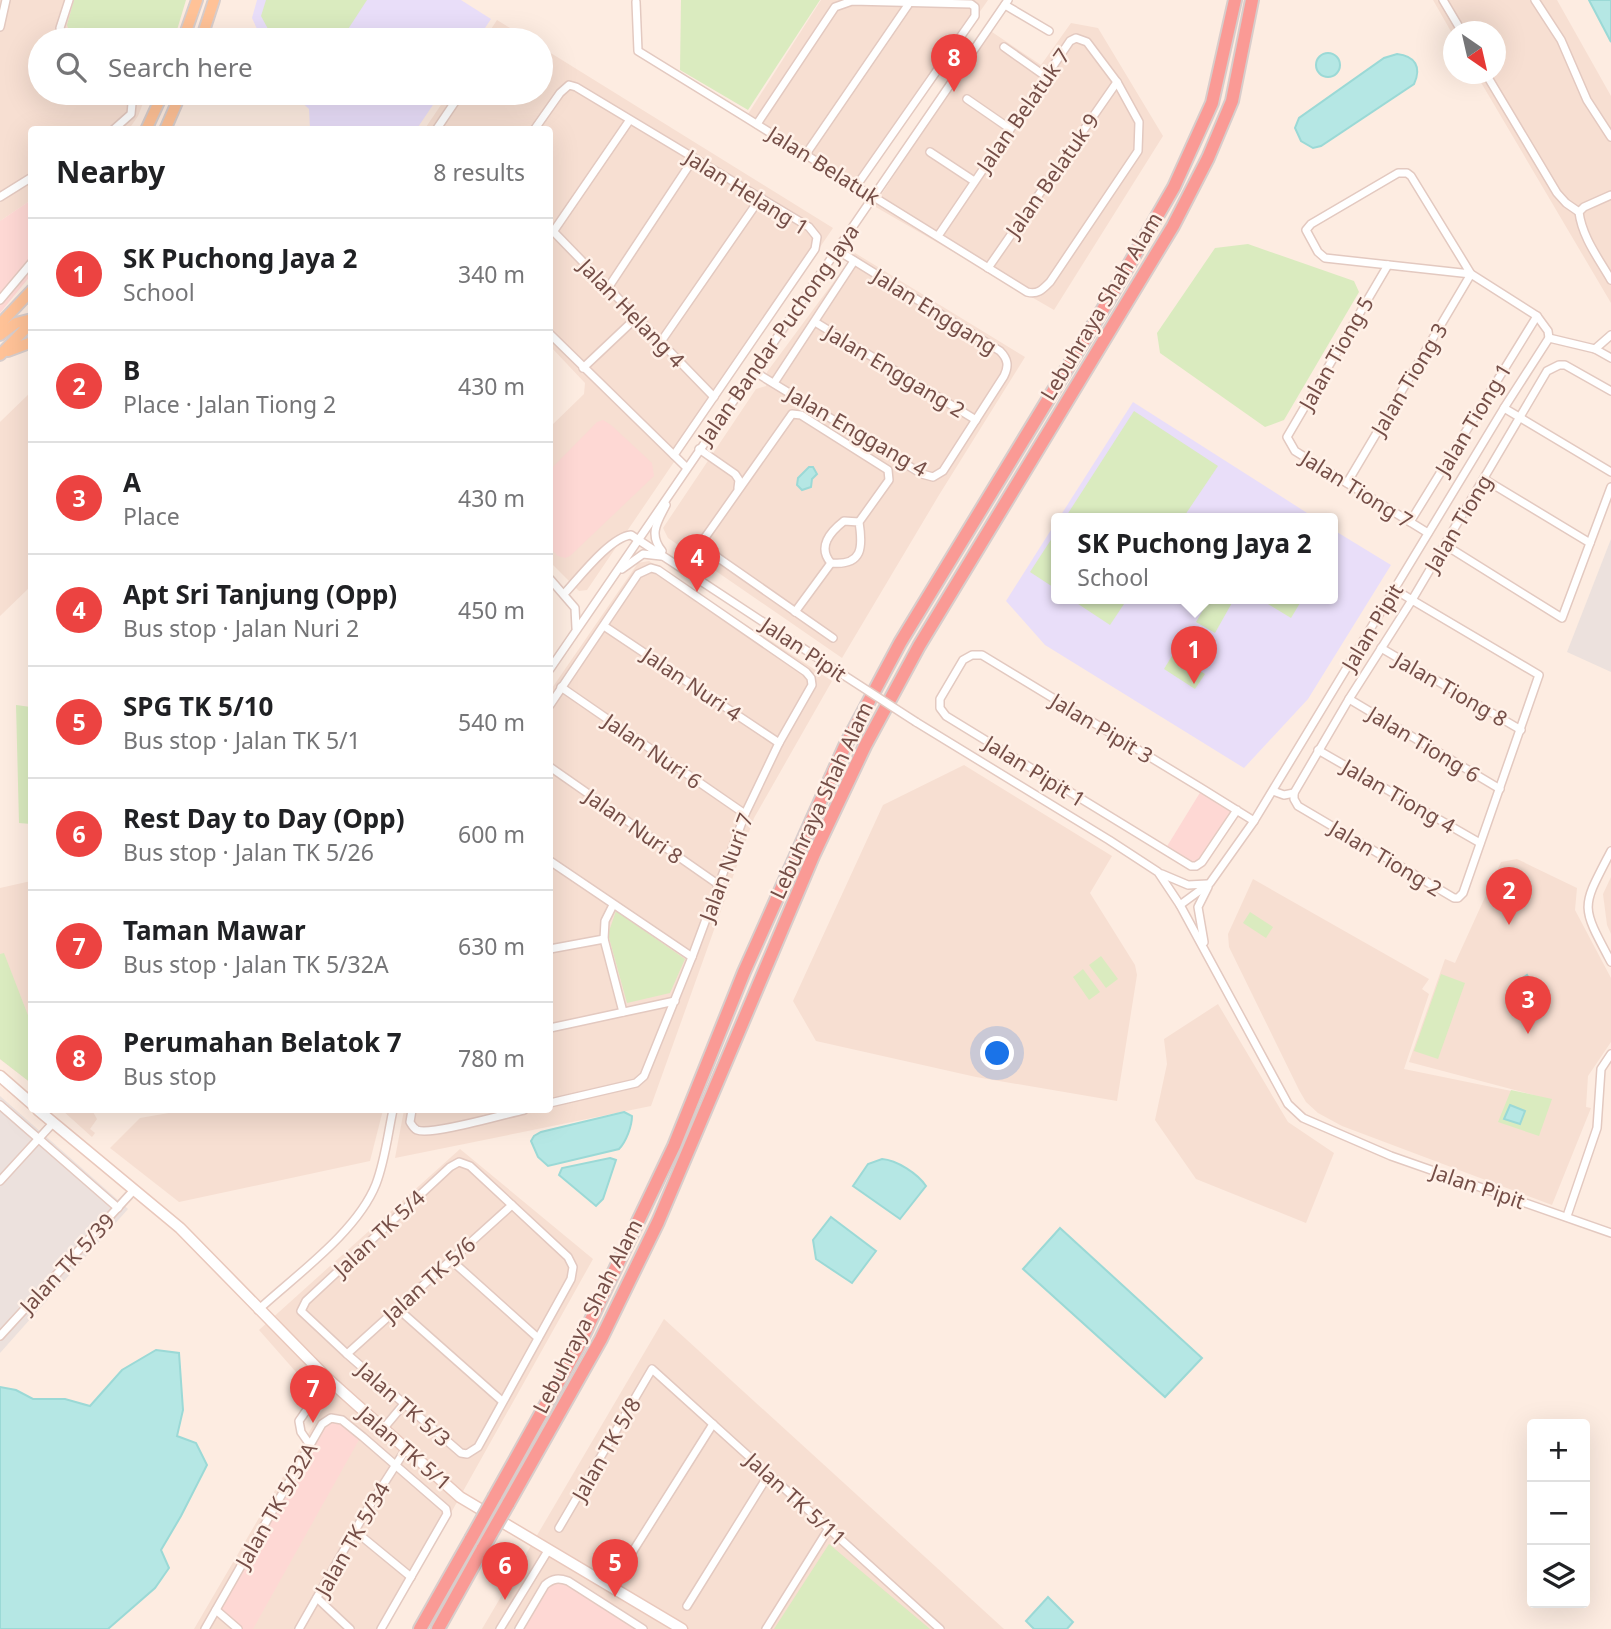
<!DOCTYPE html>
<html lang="en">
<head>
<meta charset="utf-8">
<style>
  body { margin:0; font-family:"Noto Sans",sans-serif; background:#f6f6f6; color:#202124 }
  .controls { position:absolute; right:21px; bottom:21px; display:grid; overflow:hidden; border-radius:7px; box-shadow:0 7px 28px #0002 }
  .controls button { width:63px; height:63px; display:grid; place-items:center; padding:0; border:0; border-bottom:2px solid #e0e0e0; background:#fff; color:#202124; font:35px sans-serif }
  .compass { position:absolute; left:1443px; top:21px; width:63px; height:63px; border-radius:50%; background:#fff; box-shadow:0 7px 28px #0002; rotate:146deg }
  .you { position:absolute; left:998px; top:1054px; width:24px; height:24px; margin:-18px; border:5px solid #fff; border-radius:50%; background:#1a73e8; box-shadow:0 0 0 10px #1a73e833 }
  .badge { display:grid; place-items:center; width:46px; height:46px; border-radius:50%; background:#ec4341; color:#fff; font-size:23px; font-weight:700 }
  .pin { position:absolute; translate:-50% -58px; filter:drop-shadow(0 2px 4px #0008) }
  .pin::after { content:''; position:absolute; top:37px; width:24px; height:21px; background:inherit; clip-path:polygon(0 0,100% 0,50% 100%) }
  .popup { position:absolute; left:1051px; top:513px; width:287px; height:91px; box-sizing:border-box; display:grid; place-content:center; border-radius:7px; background:#fff; filter:drop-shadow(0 2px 5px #0005); font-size:23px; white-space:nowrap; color:#757577 }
  .popup b { font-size:26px; color:#202124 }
  .popup::after { content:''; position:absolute; left:50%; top:100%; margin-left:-14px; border:14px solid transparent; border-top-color:#fff }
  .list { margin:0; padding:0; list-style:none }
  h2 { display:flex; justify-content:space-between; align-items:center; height:91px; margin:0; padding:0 28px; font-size:30px }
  h2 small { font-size:23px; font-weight:400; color:#757577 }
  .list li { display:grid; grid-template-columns:46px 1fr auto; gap:21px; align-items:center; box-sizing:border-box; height:112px; padding:0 28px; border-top:2px solid #e0e0e0 }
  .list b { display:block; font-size:26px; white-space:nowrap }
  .list p { margin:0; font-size:23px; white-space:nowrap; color:#757577 }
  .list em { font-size:23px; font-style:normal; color:#757577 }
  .icon { flex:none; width:38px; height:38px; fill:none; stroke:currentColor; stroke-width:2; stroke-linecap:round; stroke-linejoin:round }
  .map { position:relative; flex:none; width:1611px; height:1629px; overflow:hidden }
  .search { position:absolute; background:#fff; box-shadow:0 7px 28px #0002; left:28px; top:28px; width:525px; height:77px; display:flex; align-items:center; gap:18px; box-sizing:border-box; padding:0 24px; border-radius:38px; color:#757577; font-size:26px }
  .panel { position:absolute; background:#fff; box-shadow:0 7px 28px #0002; left:28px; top:126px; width:525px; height:987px; border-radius:7px }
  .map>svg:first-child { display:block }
</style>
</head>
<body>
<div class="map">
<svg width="1611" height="1629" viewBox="0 0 1611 1629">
  <rect width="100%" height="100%" fill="#fdece1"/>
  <!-- residential -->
  <g fill="#f7dfd2">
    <path d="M0,0H177L165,40H40V93H147L138,116L129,129L32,130L31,200L0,221Z"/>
    <path d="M821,0H988L860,185L748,114Z"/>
    <path d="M1433,0H1557L1611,96V303L1476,74H1496V32H1454L1453,35Z"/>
    <path d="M497,20L530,40H484Z"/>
    <path d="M1071,23L1098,28L1163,136L1054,310L874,206L989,30L1041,65Z"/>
    <path d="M541,47L833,228L587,590L579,591L550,562V427L584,394L585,383L550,346V130H424L449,93H541Z"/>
    <path d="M855,253L1025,357L939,495L842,658L668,538L663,528L756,389L766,386L767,372Z"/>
    <path d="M31,392V586L0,616V422Z"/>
    <path d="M649,561L832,681L754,818L651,1106L395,1158L404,1110H550V691L638,563Z"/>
    <path d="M964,765L1112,856L1090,893L1135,965L1137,975L1117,1101L976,1077L816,1041L793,1001L883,805Z"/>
    <path d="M1517,859L1577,888L1575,910L1611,978V1042L1588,1076L1586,1107L1591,1108L1552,1205L1342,1126L1318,1113L1306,1102L1299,1090L1229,947L1228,934L1253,879L1429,979L1422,989L1429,994L1404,1069L1541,1097L1409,1062L1445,959L1455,963L1501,862Z"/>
    <path d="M1611,877V934L1607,925L1603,894Z"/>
    <path d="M31,881V1083L0,1059V888Z"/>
    <path d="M1218,1004L1288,1122L1334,1153L1306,1223L1196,1179L1155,1120L1167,1064L1164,1039Z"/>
    <path d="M62,1110H92L97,1119L90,1129L95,1133L92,1137Z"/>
    <path d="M186,1110H383L370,1161L179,1202L110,1148L140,1118Z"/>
    <path d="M460,1149L593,1259L386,1629H194L325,1405L259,1330Z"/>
    <path d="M664,1319L1004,1629H482Z"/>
  </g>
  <!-- commercial -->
  <g fill="#fed8d4">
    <path d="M31,200V275L0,313V221Z"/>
    <path d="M603,420L611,425L652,463L654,476L570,556L565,558L558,556L550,548V470L597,422Z"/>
    <path d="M1201,791L1232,811L1199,861L1192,863L1166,848Z"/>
    <path d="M333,1421L341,1423L360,1438L253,1629H242L220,1609L324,1426Z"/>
    <path d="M559,1581L567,1584L639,1629H522L547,1586Z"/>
  </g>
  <!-- industrial -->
  <g fill="#ece1dd">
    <path d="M1611,539V672L1567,652Z"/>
    <path d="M0,1096L128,1209L0,1353Z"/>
  </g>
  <!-- education -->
  <g fill="#e9def9">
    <path d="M257,0H461L491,19L477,40H262L252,18Z"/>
    <path d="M292,93H441L416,130L310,129L309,109Z"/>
    <path d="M1133,402L1315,518H1059Z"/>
    <path d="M1056,522V598H1332V529L1391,565L1308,699L1244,768L1045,645L1006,601Z"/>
  </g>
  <!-- green -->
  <g fill="#daebbf">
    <path d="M74,0H186L174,40H73L67,25Z"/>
    <path d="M266,0H367L341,40H274L261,16Z"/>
    <path d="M681,0H820L748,110L680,70Z"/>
    <path d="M1248,244L1354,281L1359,292L1284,420L1265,427L1160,353L1157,333L1215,248Z"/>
    <path d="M1134,411L1218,466L1183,518H1065Z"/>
    <path d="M1056,532V589L1030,572Z"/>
    <path d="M1069,598H1128L1110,625Z"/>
    <path d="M1210,598H1227L1233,601L1215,633L1196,622Z"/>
    <path d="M1258,598H1303L1291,618Z"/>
    <path d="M1173,654L1205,674L1195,689L1164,669Z"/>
    <path d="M16,705L31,707V824L19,823Z"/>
    <path d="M616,911L685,959L670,993L627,1003L608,934Z"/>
    <path d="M1250,912L1273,927L1266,938L1243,923Z"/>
    <path d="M4,953L31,1023V1083L0,1059V954Z"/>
    <path d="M1101,956L1118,979L1106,988L1089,965Z"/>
    <path d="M1083,969L1100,992L1089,1000L1073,977Z"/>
    <path d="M1441,974L1465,983L1438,1059L1414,1051Z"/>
    <path d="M1511,1090L1552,1099L1539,1136L1498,1122Z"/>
    <path d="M829,1544L930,1629H774Z"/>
  </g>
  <!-- water -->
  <g fill="#b5e7e4" stroke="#9bd9d6" stroke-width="2">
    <path d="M1589,0H1611V42L1590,2Z"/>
    <circle cx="1328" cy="65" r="12"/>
    <path d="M1397,54C1415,56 1422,67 1414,84L1321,146L1313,148L1301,141L1295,128L1299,118L1384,58Z"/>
    <path d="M809,467H813L817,474L812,479L811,487L802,490L797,485L798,478Z"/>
    <path d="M1527,975L1540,996L1530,1002L1518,981Z"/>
    <path d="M1510,1105L1525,1111L1520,1124L1504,1119Z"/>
    <path d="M624,1112L632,1116C632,1126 626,1142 619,1149L548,1166L538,1157L531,1141L534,1136L541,1132Z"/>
    <path d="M610,1158L616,1160L603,1199L596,1206L559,1175L562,1168Z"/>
    <path d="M882,1159C897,1160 918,1174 926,1186L900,1219L853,1186L868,1164Z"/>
    <path d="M831,1217L876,1251L852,1283L816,1259L813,1240Z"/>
    <path d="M1060,1228L1202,1358L1165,1397L1023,1269Z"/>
    <path d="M156,1350L179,1353L183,1410L177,1436L196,1443L207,1465L181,1516L161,1550L169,1568L155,1588L108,1629H0V1387L16,1390L33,1399H65L90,1406L122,1370Z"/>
    <path d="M1048,1597L1073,1622L1067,1629H1034L1026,1621Z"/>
  </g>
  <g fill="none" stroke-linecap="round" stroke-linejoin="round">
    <!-- street casing -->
    <g stroke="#e3c9c0" stroke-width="10">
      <g id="street">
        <path d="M1443,0L1462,32"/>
        <path d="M1535,0L1561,40L1587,100L1611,137"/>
        <path d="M636,2L638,51C768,131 898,212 1027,292C1038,295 1043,289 1050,282L1138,151L1139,122L1117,82L1087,42L1076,38L1070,41L938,236"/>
        <path d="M1005,5L1049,31"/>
        <path d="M0,27L6,0"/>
        <path d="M65,40L60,28L69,0"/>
        <path d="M1004,47L1045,76"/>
        <path d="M1486,74L1557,193L1566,203L1579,212"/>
        <path d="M967,99L1009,128"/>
        <path d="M757,124L835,7L852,1L971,4L975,7V16L857,185"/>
        <path d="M113,130L131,114L133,93"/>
        <path d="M436,130L461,93"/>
        <path d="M534,130L560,93L569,85L576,87L809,227L817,237L815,249L674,455"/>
        <path d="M930,152L974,181"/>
        <path d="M806,154L908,5"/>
        <path d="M1611,195L1584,207L1579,212C1582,237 1599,259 1611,280"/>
        <path d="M0,197L32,177"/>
        <path d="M550,228L714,397"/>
        <path d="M553,232L629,121"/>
        <path d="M1388,265L1287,437L1295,451L1428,533"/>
        <path d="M988,268L1117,82"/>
        <path d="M1471,274L1411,176L1407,173H1398L1311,224L1306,230L1318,252L1325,258L1471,274L1537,316L1548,331L1549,338"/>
        <path d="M608,288L694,158"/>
        <path d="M0,300L32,262"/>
        <path d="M815,322L976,420"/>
        <path d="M550,334L686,467"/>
        <path d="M660,343L761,197"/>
        <path d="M1595,349L1611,335"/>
        <path d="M583,368L636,318"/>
        <path d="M755,372L922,474L933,477L943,471L1004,376C1009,366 1008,359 1000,351L837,250"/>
        <path d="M774,383L854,261"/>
        <path d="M1504,408L1611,472"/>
        <path d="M699,449L735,474L739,480L738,488"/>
        <path d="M1484,479L1590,543"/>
        <path d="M1347,483L1471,274"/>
        <path d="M1410,522L1537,316"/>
        <path d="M1445,545L1562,618L1611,487"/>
        <path d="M662,551C648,534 658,521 666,505"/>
        <path d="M622,569L643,554L661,556"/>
        <path d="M550,579L575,608L576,628"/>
        <path d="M1394,589L1412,600L1539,675L1463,893L1458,898H1454L1298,806L1294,799V793L1349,699L1412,600L1547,371L1559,365H1565L1611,391"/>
        <path d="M564,594C579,578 610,537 631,535L845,676"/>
        <path d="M795,612L831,563"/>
        <path d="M604,626L779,743"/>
        <path d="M833,638L707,550L704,539L792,414L801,415L888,470L889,480L859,522C863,547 863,566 831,563C817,547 830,532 844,521L859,522"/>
        <path d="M1381,648L1521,730"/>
        <path d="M550,669L1008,0"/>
        <path d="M561,687L745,814"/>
        <path d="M1349,699L1500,789"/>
        <path d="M550,705L638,574L651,568L658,570L806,672L811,678L812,685L779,743L745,814L692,957L644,1076L636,1083L550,1103"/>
        <path d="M916,722L1109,840L1158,872L1180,905L1288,1104L1303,1118L1391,1156L1611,1233"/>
        <path d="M1318,750L1480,843"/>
        <path d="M550,767L719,885"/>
        <path d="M1273,791L1284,795L1294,793"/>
        <path d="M1237,810L1202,862L1196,866H1191L946,716L940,708V699L963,660L972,655H982L1201,788L1254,821"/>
        <path d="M1611,851C1581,909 1580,904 1611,962"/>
        <path d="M550,861L692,957"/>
        <path d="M1162,874L1188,885L1207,884"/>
        <path d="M613,905L605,921L604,939L623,1012"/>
        <path d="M1180,905L1210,883L1254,821L1504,408L1549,338L1595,349L1611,358"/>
        <path d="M1204,942L1198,907L1208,887"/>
        <path d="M550,949L604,939"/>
        <path d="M550,1028L675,1001"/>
        <path d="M0,1105L118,1208"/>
        <path d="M412,1110L410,1122C412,1125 413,1128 417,1130C431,1136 505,1114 524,1110"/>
        <path d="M459,1162L470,1166L568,1257L573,1267L571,1279L478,1447L467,1454L461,1453L347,1354L301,1311L306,1301L450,1167Z"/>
        <path d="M0,1181L53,1123"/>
        <path d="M1567,1216L1597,1128L1601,1069L1611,1054"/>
        <path d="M451,1260L538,1338"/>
        <path d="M397,1308L502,1401"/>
        <path d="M258,1310C296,1275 357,1232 376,1184C385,1161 388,1133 393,1110"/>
        <path d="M0,1336L133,1191"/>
        <path d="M347,1354L512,1205"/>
        <path d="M383,1429L404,1404"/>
        <path d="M310,1445L301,1432L299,1421L328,1379"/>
        <path d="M559,1528L652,1369L940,1629"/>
        <path d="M355,1531L411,1577"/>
        <path d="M611,1586L713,1424"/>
        <path d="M317,1598L350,1629"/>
        <path d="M687,1606L769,1474"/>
        <path d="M216,1610L238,1629"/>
        <path d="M205,1629L322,1424L331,1418L342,1420L363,1437L446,1509L447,1514L381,1629"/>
        <path d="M299,1629L365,1513L406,1449"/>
        <path d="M500,1629L549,1549"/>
        <path d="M519,1629L545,1585C553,1578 559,1578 568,1581L643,1629"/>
        <path d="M766,1629L829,1528"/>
      </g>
    </g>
    <!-- secondary casing -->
    <g stroke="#e9c8bc" stroke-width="13">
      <g id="secondary">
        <path d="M0,1076L32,1104"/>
        <path d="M38,1110L180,1228L328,1379L460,1497L682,1629"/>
      </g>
    </g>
    <!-- primary casing -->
    <g stroke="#d8cdcb" stroke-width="14">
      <g id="primary">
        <path d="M183,40L197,0"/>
        <path d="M201,40L214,0"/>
        <path d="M146,130L163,93"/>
        <path d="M165,130L181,93"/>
        <path d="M0,324L32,290"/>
        <path d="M0,335L16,323L32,319"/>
        <path d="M8,351L32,342"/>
        <path d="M0,355L32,322"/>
      </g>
    </g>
    <!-- highway casing -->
    <g stroke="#d8cdcb" stroke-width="16">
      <g id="highway">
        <path d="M495,1496L578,1347L674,1146L744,972L845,746L900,643L1108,301L1174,187L1212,103L1235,0"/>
        <path d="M508,1504L601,1339L658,1222L814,854L865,746L919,646L1173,226L1208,158L1232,101L1252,0"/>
        <path d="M420,1629L471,1539"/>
        <path d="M438,1629L483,1548"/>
      </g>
    </g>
    <!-- street -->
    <use href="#street" stroke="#fff" stroke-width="7"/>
    <!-- secondary -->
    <use href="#secondary" stroke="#fff" stroke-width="10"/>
    <!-- primary -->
    <use href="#primary" stroke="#ffc297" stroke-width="10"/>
    <!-- highway -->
    <use href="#highway" stroke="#fa9a95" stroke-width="12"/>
    <!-- street-bridge casing -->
    <g stroke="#e3c9c0" stroke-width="10" stroke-linecap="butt">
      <path id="street-bridge" d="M845,676L916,722"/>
    </g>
    <!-- highway-bridge casing -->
    <g stroke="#d8cdcb" stroke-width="16" stroke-linecap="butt">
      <g id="highway-bridge">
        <path d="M471,1539L495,1496"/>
        <path d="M483,1548L508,1504"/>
      </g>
    </g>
    <!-- street-bridge -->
    <use href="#street-bridge" stroke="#fff" stroke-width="7"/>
    <!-- highway-bridge -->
    <use href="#highway-bridge" stroke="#fa9a95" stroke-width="12"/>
  </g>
  <g text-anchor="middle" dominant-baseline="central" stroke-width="5" stroke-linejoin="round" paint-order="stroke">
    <!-- street labels -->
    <g font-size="21" fill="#754e47" stroke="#fff1e8">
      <text transform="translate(1023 110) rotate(-55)">Jalan Belatuk 7</text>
      <text transform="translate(824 165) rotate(32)">Jalan Belatuk</text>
      <text transform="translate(1052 175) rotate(-55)">Jalan Belatuk 9</text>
      <text transform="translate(747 192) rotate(32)">Jalan Helang 1</text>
      <text transform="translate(1101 306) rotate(-59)">Lebuhraya Shah Alam</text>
      <text transform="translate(935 311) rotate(32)">Jalan Enggang</text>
      <text transform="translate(632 313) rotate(46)">Jalan Helang 4</text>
      <text transform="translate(778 334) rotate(-55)">Jalan Bandar Puchong Jaya</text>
      <text transform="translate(1336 353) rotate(-60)">Jalan Tiong 5</text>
      <text transform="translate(895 371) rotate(31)">Jalan Enggang 2</text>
      <text transform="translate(1409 379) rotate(-59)">Jalan Tiong 3</text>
      <text transform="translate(1473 419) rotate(-59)">Jalan Tiong 1</text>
      <text transform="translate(857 431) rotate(30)">Jalan Enggang 4</text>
      <text transform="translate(1357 489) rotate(32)">Jalan Tiong 7</text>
      <text transform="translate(1458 523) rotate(-59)">Jalan Tiong</text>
      <text transform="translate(1372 627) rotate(-59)">Jalan Pipit</text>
      <text transform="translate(804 649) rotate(34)">Jalan Pipit</text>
      <text transform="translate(692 684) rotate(34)">Jalan Nuri 4</text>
      <text transform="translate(1451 689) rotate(30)">Jalan Tiong 8</text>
      <text transform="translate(1102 728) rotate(31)">Jalan Pipit 3</text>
      <text transform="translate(1424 744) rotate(31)">Jalan Tiong 6</text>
      <text transform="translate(653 751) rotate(35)">Jalan Nuri 6</text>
      <text transform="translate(1035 771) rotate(32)">Jalan Pipit 1</text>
      <text transform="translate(1399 796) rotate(30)">Jalan Tiong 4</text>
      <text transform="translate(821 800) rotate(-65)">Lebuhraya Shah Alam</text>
      <text transform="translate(634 826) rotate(35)">Jalan Nuri 8</text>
      <text transform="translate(1386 858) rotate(31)">Jalan Tiong 2</text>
      <text transform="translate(726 867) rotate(-69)">Jalan Nuri 7</text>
      <text transform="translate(1478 1186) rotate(19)">Jalan Pipit</text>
      <text transform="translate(379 1233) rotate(-43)">Jalan TK 5/4</text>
      <text transform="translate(67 1263) rotate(-47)">Jalan TK 5/39</text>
      <text transform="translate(429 1279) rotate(-42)">Jalan TK 5/6</text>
      <text transform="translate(587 1316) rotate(-63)">Lebuhraya Shah Alam</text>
      <text transform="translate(404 1404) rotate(41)">Jalan TK 5/3</text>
      <text transform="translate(405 1448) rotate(41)">Jalan TK 5/1</text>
      <text transform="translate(606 1449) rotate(-60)">Jalan TK 5/8</text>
      <text transform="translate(796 1499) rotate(42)">Jalan TK 5/11</text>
      <text transform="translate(276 1505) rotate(-60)">Jalan TK 5/32A</text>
      <text transform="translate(352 1539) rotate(-60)">Jalan TK 5/34</text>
    </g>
  </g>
</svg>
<div class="controls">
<button>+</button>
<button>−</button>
<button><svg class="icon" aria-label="layers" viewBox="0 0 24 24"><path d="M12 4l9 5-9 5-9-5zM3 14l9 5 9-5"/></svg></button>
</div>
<svg class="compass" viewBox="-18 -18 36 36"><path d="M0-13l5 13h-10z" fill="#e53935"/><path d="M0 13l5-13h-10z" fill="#757577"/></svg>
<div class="you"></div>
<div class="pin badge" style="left:1194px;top:684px">1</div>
<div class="popup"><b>SK Puchong Jaya 2</b>School</div>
<div class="pin badge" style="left:1509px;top:925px">2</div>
<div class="pin badge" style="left:1528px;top:1034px">3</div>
<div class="pin badge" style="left:697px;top:592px">4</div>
<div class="pin badge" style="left:615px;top:1597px">5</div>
<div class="pin badge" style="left:505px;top:1600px">6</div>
<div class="pin badge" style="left:313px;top:1423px">7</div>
<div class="pin badge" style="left:954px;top:92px">8</div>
<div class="search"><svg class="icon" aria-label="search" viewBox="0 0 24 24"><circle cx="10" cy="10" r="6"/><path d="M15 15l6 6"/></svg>Search here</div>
<section class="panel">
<h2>Nearby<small>8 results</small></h2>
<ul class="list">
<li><span class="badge">1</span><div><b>SK Puchong Jaya 2</b><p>School</p></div><em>340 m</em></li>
<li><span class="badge">2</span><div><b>B</b><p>Place · Jalan Tiong 2</p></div><em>430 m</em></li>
<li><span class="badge">3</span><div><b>A</b><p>Place</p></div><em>430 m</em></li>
<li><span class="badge">4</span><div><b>Apt Sri Tanjung (Opp)</b><p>Bus stop · Jalan Nuri 2</p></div><em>450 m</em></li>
<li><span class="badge">5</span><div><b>SPG TK 5/10</b><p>Bus stop · Jalan TK 5/1</p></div><em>540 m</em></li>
<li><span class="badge">6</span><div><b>Rest Day to Day (Opp)</b><p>Bus stop · Jalan TK 5/26</p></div><em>600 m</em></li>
<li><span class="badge">7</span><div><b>Taman Mawar</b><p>Bus stop · Jalan TK 5/32A</p></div><em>630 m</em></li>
<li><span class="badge">8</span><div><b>Perumahan Belatok 7</b><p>Bus stop</p></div><em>780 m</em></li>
</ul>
</section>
</div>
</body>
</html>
